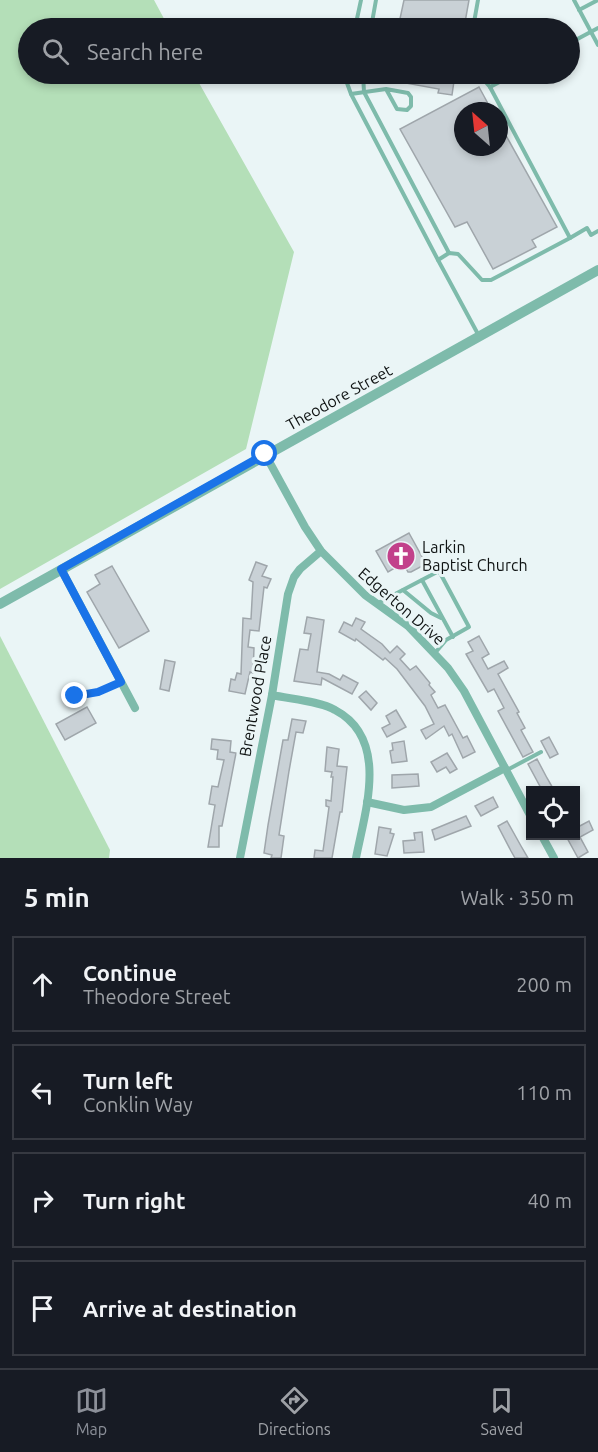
<!DOCTYPE html>
<html lang="en">
<head>
<meta charset="utf-8">
<style>
  body { margin:0; font-family:Ubuntu,sans-serif; background:#20242c; color:#f1f3f6 }
  .controls { position:absolute; right:18px; bottom:18px; display:grid; overflow:hidden; border-radius:0px; box-shadow:0 3px 9px #0003 }
  .controls button { width:54px; height:54px; display:grid; place-items:center; padding:0; border:0; border-bottom:2px solid #363941; background:#171b24; color:#f1f3f6; font:30px sans-serif }
  .compass { position:absolute; left:454px; top:102px; width:54px; height:54px; border-radius:50%; background:#171b24; box-shadow:0 3px 9px #0003; rotate:333deg }
  .stop { position:absolute; width:18px; height:18px; margin:-14px; border:4px solid #1a73e8; border-radius:50%; background:#fff }
  .stop.end { background:#1a73e8; border-color:#fff; box-shadow:0 2px 6px #0008 }
  .list { margin:0; padding:0; list-style:none }
  h2 { display:flex; justify-content:space-between; align-items:center; height:78px; margin:0; padding:0 24px; font-size:26px }
  h2 small { font-size:20px; font-weight:400; color:#9ea1a6 }
  .list li { display:grid; grid-template-columns:39px 1fr auto; gap:18px; align-items:center; box-sizing:border-box; height:96px; margin:0 12px 12px; padding:0 12px; border:2px solid #363941; border-radius:0px }
  .list b { display:block; font-size:22px; white-space:nowrap }
  .list p { margin:0; font-size:20px; white-space:nowrap; color:#9ea1a6 }
  .list em { font-size:20px; font-style:normal; color:#9ea1a6 }
  .icon { flex:none; width:33px; height:33px; fill:none; stroke:currentColor; stroke-width:2; stroke-linecap:round; stroke-linejoin:round }
  .map { position:relative; flex:none; width:598px; height:858px; overflow:hidden }
  .search { position:absolute; background:#171b24; box-shadow:0 3px 9px #0003; left:18px; right:18px; top:18px; height:66px; display:flex; align-items:center; gap:15px; box-sizing:border-box; padding:0 21px; border-radius:33px; color:#9ea1a6; font-size:22px }
  .sheet { height:510px; background:#171b24 }
  nav { display:flex; justify-content:space-around; align-items:center; box-sizing:border-box; height:84px; border-top:2px solid #363941; background:#171b24; font-size:16px; color:#9ea1a6 }
  nav a { display:grid; justify-items:center; gap:3px }
  nav .on { color:#8c9099 }
  .map>svg:first-child { display:block }
</style>
</head>
<body>
<div class="map">
<svg width="598" height="858" viewBox="0 0 598 858">
  <rect width="100%" height="100%" fill="#eaf5f6"/>
  <!-- green -->
  <g fill="#b4dfb8">
    <path d="M0,0H154L169,28H28V74H194L294,252L246,449L0,589Z"/>
    <path d="M0,636L110,850L109,858H0Z"/>
  </g>
  <!-- building -->
  <g fill="#c9d1d6" stroke="#9fa6ab" stroke-width="1.5">
    <path d="M404,0H469L464,28H398Z"/>
    <path d="M390,74H455L452,95L438,93L439,89L389,80Z"/>
    <path d="M479,87L492,111H463V147H499V123L557,227L532,240L536,247L493,269L467,222L455,227L400,129Z"/>
    <path d="M409,533L426,564L411,572H408L403,563L388,572L376,551Z"/>
    <path d="M256,562L267,566L262,576L271,579L267,588L264,587L259,631L250,630L248,647L254,648L253,673L250,672L245,694L229,691L231,679L235,680L237,673L241,674L243,618L251,619L253,582L249,580Z"/>
    <path d="M112,566L149,631L119,648L87,592L100,584L95,575Z"/>
    <path d="M307,617L324,620L317,672L329,674L340,680L343,675L358,683L352,694L322,678L321,685L294,681L300,649L308,650L311,634L304,633Z"/>
    <path d="M356,618L365,622L361,629L382,644L390,653L397,646L405,654L400,659L410,670L416,666L430,683L429,685L435,692L431,695L438,708L445,705L463,738L467,736L475,752L463,758L452,734L449,736L444,726L426,739L421,730L434,724L425,706L397,669L385,658L383,660L356,639L355,641L339,632L344,622L352,626Z"/>
    <path d="M479,636L489,654L482,658L488,669L504,661L508,668L498,674L519,712L517,713L525,728L521,730L533,752L523,757L498,711L504,708L494,689L488,692L466,654L473,651L468,642Z"/>
    <path d="M165,660L175,662L169,691L160,689Z"/>
    <path d="M366,691L377,703L371,710L359,697Z"/>
    <path d="M87,707L96,723L65,740L56,724Z"/>
    <path d="M396,710L406,727L387,737L382,728L390,724L386,716Z"/>
    <path d="M292,719L306,721L303,733L296,732L289,771L279,835L284,836L281,858H271L272,855L264,853L268,825L283,740H288Z"/>
    <path d="M549,737L558,754L550,758L541,741Z"/>
    <path d="M212,739L231,741L230,752L236,753L222,826H219V847H208L215,805L209,804L212,786L218,787L224,760L217,759L218,750L211,749Z"/>
    <path d="M404,741L407,761L392,763L390,751L393,750L392,743Z"/>
    <path d="M327,747L339,749L337,766L347,767L342,812H340L332,858H314L315,850L323,851L329,807L326,806V800L331,801L333,777H331L332,772L325,771Z"/>
    <path d="M447,753L457,769L450,773L446,767L437,772L431,762Z"/>
    <path d="M537,759L547,778L554,790H542L528,764Z"/>
    <path d="M418,774L419,786L392,788V775Z"/>
    <path d="M493,797L498,807L481,816L475,806Z"/>
    <path d="M466,816L471,826L435,840L432,830Z"/>
    <path d="M507,821L521,846L528,858H515L511,851L498,826Z"/>
    <path d="M589,821L593,830L580,837L588,852L578,858L566,836H576V828Z"/>
    <path d="M379,827L391,829L390,833L394,834L387,856L375,854Z"/>
    <path d="M422,832L424,852L404,853L403,841L415,840L414,833Z"/>
  </g>
  <g fill="none" stroke-linecap="round" stroke-linejoin="round">
    <!-- service -->
    <g stroke="#7ebbab" stroke-width="4">
      <path d="M574,0L598,45"/>
      <path d="M579,10L598,0"/>
      <path d="M355,28L361,0"/>
      <path d="M371,28L376,0"/>
      <path d="M473,28L478,0"/>
      <path d="M570,43L598,28"/>
      <path d="M347,74V83L351,94L438,260"/>
      <path d="M363,74L364,92L449,253"/>
      <path d="M473,74L483,79L490,87L570,238L491,280H482L458,254L449,253L438,260L479,336"/>
      <path d="M490,87L515,74"/>
      <path d="M351,94L386,89L397,109L407,110L411,106V97L408,93L386,89"/>
      <path d="M570,238L587,228L591,235L598,231"/>
      <path d="M422,580L453,637"/>
      <path d="M403,590L431,613L441,618"/>
      <path d="M378,603L439,571L469,627L446,640L435,653"/>
      <path d="M75,696L98,692L120,682"/>
      <path d="M507,770L541,752"/>
    </g>
    <!-- minor -->
    <g stroke="#7ebbab" stroke-width="8">
      <path d="M265,454L305,527L321,551L365,595L408,626L448,668L464,691L530,815"/>
      <path d="M61,569L135,708"/>
      <path d="M272,695C290,699 320,701 335,710C390,739 365,811 356,858"/>
      <path d="M367,802L404,810L431,807L505,768"/>
      <path d="M542,836L554,858"/>
      <path d="M240,858L272,695L288,594L294,577L300,569L321,551"/>
    </g>
    <!-- tertiary -->
    <path stroke="#7ebbab" stroke-width="10" d="M0,604L598,270"/>
  </g>
  <g fill="none" stroke-linecap="round" stroke-linejoin="round">
    <!-- route -->
    <path stroke="#1a73e8" stroke-width="8" d="M75,696L98,692L121,682L61,569L265,454"/>
  </g>
  <!-- icons -->
  <defs>
    <g id="church-disc" transform="scale(1.5)"><circle r="9.5" fill="#c2418b" stroke="#eaf5f6"/><path d="M-1.2-6h2.4v3.5h3.3v2.4h-3.3V6h-2.4V-.1h-3.3v-2.4h3.3Z" fill="#fff"/></g>
  </defs>
  <g fill-rule="evenodd">
    <use href="#church-disc" x="401" y="556"/>
  </g>
  <g text-anchor="middle" dominant-baseline="central" stroke-width="6" stroke-linejoin="round" paint-order="stroke">
    <!-- street labels -->
    <g font-size="16" fill="#0f1313" stroke="#eaf5f6">
      <text transform="translate(339 397) rotate(-29)">Theodore Street</text>
      <text transform="translate(402 606) rotate(41)">Edgerton Drive</text>
      <text transform="translate(255 696) rotate(-80)">Brentwood Place</text>
    </g>
    <!-- poi labels -->
    <g font-size="16" fill="#0f1313" stroke="#eaf5f6" text-anchor="start">
      <text x="422" y="547">Larkin<tspan x="422" dy="18">Baptist Church</tspan></text>
    </g>
  </g>
</svg>
<div class="controls">
<button><svg class="icon" aria-label="locate" viewBox="0 0 24 24"><circle cx="12" cy="12" r="6"/><path d="M12 2v4M12 18v4M2 12h4M18 12h4"/></svg></button>
</div>
<svg class="compass" viewBox="-18 -18 36 36"><path d="M0-13l5 13h-10z" fill="#e53935"/><path d="M0 13l5-13h-10z" fill="#9ea1a6"/></svg>
<div class="stop" style="left:265px;top:454px"></div>
<div class="stop end" style="left:75px;top:696px"></div>
<div class="search"><svg class="icon" aria-label="search" viewBox="0 0 24 24"><circle cx="10" cy="10" r="6"/><path d="M15 15l6 6"/></svg>Search here</div>
</div>
<section class="sheet">
<h2>5 min<small>Walk · 350 m</small></h2>
<ul class="list">
<li><svg class="icon" aria-label="ahead" viewBox="0 0 24 24"><path d="M12 20V5M6 11l6-6 6 6"/></svg><div><b>Continue</b><p>Theodore Street</p></div><em>200 m</em></li>
<li><svg class="icon" aria-label="left" viewBox="0 0 24 24"><path d="M17 20v-9H6M10 6l-5 5 5 5"/></svg><div><b>Turn left</b><p>Conklin Way</p></div><em>110 m</em></li>
<li><svg class="icon" aria-label="right" viewBox="0 0 24 24"><path d="M7 20v-9h11M14 6l5 5-5 5"/></svg><div><b>Turn right</b></div><em>40 m</em></li>
<li><svg class="icon" aria-label="arrive" viewBox="0 0 24 24"><path d="M6 21V4h12l-3 4 3 4H6"/></svg><div><b>Arrive at destination</b></div></li>
</ul>
</section>
<nav>
<a class="on"><svg class="icon" aria-label="map" viewBox="0 0 24 24"><path d="M3 6l6-2 6 2 6-2v14l-6 2-6-2-6 2zM9 4v14M15 6v14"/></svg>Map</a>
<a><svg class="icon" aria-label="directions" viewBox="0 0 24 24"><path d="M12 3l9 9-9 9-9-9zM9 14v-3h6M13 9l2 2-2 2"/></svg>Directions</a>
<a><svg class="icon" aria-label="saved" viewBox="0 0 24 24"><path d="M7 4h10v16l-5-4-5 4z"/></svg>Saved</a>
</nav>
</body>
</html>
